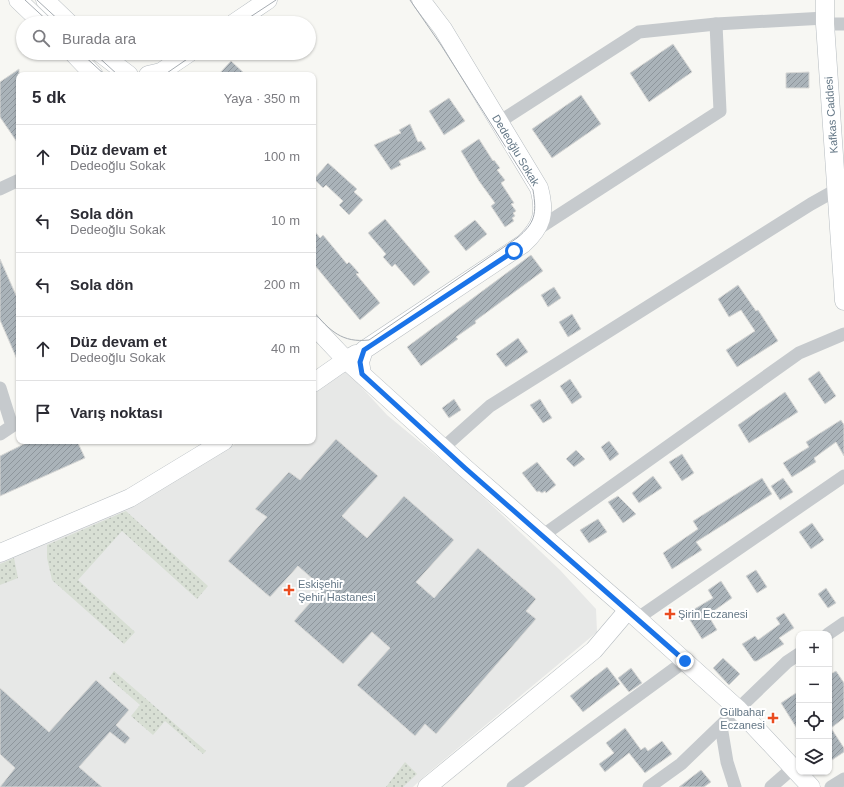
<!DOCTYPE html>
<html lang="tr">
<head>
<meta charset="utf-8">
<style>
  body { margin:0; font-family:Arial,sans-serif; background:#f7f7f7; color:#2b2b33 }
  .controls { position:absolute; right:12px; bottom:12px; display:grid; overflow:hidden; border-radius:8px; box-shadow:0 1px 3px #0004 }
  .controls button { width:36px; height:36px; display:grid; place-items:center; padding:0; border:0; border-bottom:1px solid #e1e1e2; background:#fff; color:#2b2b33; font:20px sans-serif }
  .stop { position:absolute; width:12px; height:12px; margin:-9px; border:3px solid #1a73e8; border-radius:50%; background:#fff }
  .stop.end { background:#1a73e8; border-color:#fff; box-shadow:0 1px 4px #0008 }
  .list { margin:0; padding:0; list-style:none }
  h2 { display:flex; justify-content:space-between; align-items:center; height:52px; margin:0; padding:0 16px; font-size:17px }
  h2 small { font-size:13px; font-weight:400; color:#7c7c81 }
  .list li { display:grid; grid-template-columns:26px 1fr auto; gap:12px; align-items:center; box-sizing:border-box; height:64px; padding:0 16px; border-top:1px solid #e1e1e2 }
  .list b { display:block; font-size:15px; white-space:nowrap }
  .list p { margin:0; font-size:13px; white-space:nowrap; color:#7c7c81 }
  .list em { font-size:13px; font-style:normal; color:#7c7c81 }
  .icon { flex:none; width:22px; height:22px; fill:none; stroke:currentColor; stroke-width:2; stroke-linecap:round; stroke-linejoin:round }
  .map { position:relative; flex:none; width:844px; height:787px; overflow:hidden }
  .search { position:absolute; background:#fff; box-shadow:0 1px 3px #0004; left:16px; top:16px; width:300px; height:44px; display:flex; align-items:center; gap:10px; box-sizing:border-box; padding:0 14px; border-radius:22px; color:#7c7c81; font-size:15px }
  .panel { position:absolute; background:#fff; box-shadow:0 1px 3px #0004; left:16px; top:72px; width:300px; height:372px; border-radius:8px }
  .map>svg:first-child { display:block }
</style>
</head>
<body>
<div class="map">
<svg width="844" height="787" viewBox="0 0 844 787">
  <defs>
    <pattern id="grass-dots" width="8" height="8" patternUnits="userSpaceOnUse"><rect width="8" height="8" fill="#d8dfd4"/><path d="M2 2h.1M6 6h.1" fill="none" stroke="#b3bab2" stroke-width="1.8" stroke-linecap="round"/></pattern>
    <pattern id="building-hatch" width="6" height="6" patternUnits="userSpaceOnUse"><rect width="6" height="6" fill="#aab3b9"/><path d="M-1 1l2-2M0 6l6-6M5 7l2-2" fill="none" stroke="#8e969c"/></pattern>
  </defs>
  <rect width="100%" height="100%" fill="#f7f7f3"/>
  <!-- built -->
  <path fill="#e7e8e7" d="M344,368L387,415L461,476L560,570L596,609L597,632L427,774L413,787H0V557L132,505L240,441H313V393Z"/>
  <!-- grass -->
  <g fill="url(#grass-dots)">
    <path d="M126,511L208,586L197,599L122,531L78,580L135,632L124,644L52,580L47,558V545Z"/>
    <path d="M14,558L18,578L0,585V564Z"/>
    <path d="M114,671L206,751L203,754L165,721L153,735L131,716L140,705L109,678Z"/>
    <path d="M405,762L417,774L403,787H386Z"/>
  </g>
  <!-- building -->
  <g fill="url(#building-hatch)" stroke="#d8d8d6">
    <path d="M673,44L692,72L649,102L630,73Z"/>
    <path d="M231,61L246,75H218Z"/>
    <path d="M19,69V145L0,117V82Z"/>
    <path d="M809,72V88H786V73Z"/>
    <path d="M581,95L601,124L552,158L532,129Z"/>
    <path d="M449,98L465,121L444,135L429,111Z"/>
    <path d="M410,124L418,142L421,141L426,149L399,161L401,165L391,170L374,145L401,133L399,130Z"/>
    <path d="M479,139L493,161L494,160L500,168L497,170L505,180L501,183L514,203L511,204L516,211L513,213L515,216L512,218L514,221L505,227L491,206L495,203L479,181L461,151Z"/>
    <path d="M328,163L357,189L354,192L363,200L349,215L339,205L343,201L326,185L323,188L314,179Z"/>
    <path d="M385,219L430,272L414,286L395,264L392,267L383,257L386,254L368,233Z"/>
    <path d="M475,220L487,234L466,251L454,236Z"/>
    <path d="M313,229L320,238L323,235L347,264L349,262L359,273L356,274L380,303L360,320L313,263Z"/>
    <path d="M531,255L543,271L475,321L476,323L456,337L458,339L421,366L407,347Z"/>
    <path d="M0,259L19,302V364L0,320Z"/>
    <path d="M738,285L756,311L758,310L778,341L737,367L726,350L755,331L741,310L729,317L718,299Z"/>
    <path d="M554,287L561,298L548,307L541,295Z"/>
    <path d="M572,314L581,329L568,337L559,322Z"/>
    <path d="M518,338L528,352L506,367L496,354Z"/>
    <path d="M819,371L836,396L825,404L808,379Z"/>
    <path d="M570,379L582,397L572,404L560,386Z"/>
    <path d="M785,392L798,412L749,443L738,425Z"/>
    <path d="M454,399L461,410L449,418L442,408Z"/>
    <path d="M540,399L552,418L543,423L530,405Z"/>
    <path d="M841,420L844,425V456L836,442L814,458L816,462L792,477L783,463L809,447L806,442Z"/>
    <path d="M336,439L378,476L342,516L367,538L404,496L454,540L416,582L434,598L478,548L536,599L526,611L536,619L436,734L425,724L415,736L357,685L390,648L372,632L343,664L294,621L323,588L298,566L270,597L228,561L267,517L255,509L289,472L300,480Z"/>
    <path d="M30,441H77L85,458L0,496V456Z"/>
    <path d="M609,441L619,454L610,461L601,447Z"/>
    <path d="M576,450L585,459L574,467L566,459Z"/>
    <path d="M682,454L694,473L682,481L669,462Z"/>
    <path d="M537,462L556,485L546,493L545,491L542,493L539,491L537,492L522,473Z"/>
    <path d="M653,476L662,488L639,503L632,493Z"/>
    <path d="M762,478L772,494L696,542L702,550L672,569L663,553L698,529L693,521Z"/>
    <path d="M783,478L793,492L780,500L771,486Z"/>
    <path d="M618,496L636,514L623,523L608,502Z"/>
    <path d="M598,519L607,532L589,543L580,530Z"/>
    <path d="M812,523L824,540L811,549L799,532Z"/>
    <path d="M756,570L767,587L757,593L746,576Z"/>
    <path d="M721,581L732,598L708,615L717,630L702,639L686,614L713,598L708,590Z"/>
    <path d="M826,588L836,603L828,608L818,594Z"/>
    <path d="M784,613L794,628L779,638L784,644L757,661H754L742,644L755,636L758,640L780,624L776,618Z"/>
    <path d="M723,658L740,674L729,685L713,668Z"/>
    <path d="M607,667L620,684L583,712L570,696Z"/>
    <path d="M631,668L642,683L629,692L618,678Z"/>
    <path d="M836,671L844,683V718L831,728L844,748V752L829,762V675Z"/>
    <path d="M96,680L129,710L116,725L130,738L125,744L110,732L79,767L102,787H0L15,768L0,754V688L49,732Z"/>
    <path d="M799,691V732L781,703Z"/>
    <path d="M625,728L641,750L645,747L648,751L662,741L672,754L645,773L629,753L605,772L599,764L614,753L606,743Z"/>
    <path d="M701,770L711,782L704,787H679Z"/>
  </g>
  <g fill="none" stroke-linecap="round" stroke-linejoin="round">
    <!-- secondary casing -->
    <g stroke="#b6bcc0" stroke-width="19">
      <g id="secondary">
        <path d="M18,0L42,23"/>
        <path d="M45,0L69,23"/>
        <path d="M825,0V24L844,301"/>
        <path d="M234,23L268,0"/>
        <path d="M73,53L94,75"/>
        <path d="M100,53L129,75"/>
        <path d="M148,75L161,72L189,53"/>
        <path d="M313,325L346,360L356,354"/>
        <path d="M362,374L360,362L364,350L523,244C542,227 546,213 539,188L443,29L421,0"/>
        <path d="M313,383L346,360L465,468L628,610L594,650L427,787"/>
        <path d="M0,553L130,498L224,441"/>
        <path d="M628,610L738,709L811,787"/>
      </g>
    </g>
    <!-- street -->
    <g stroke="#c6cacd" stroke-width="13">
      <path d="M825,24H844"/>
      <path d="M499,122L639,32L716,24L825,18"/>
      <path d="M0,189L19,180"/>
      <path d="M536,230L720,111L716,24"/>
      <path d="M0,388L12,426L0,434"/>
      <path d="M443,448L490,406L811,204L836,190"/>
      <path d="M542,536L799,353L844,334"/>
      <path d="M638,618L844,476"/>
      <path d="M828,634L844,623"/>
      <path d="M721,726L727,762L735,787"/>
      <path d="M513,787L685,661"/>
      <path d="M649,787L681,764L787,662L799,654"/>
      <path d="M771,787L794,767"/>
      <path d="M831,787L844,779"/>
    </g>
    <!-- secondary -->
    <use href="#secondary" stroke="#fff" stroke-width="18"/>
    <!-- tram -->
    <g stroke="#a6acb2" stroke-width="1">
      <path d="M25,0L50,23"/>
      <path d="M37,0L62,23"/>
      <path d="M241,23L276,0"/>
      <path d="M81,53L105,75"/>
      <path d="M94,53L118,75"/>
      <path d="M164,75L196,53"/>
      <path d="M313,311C330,331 342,343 369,340L517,238C535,223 537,214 533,190L441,45L410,0"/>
    </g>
  </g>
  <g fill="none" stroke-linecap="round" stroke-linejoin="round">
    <!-- route -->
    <path stroke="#1a73e8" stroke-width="5" d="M514,251L364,350L360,362L362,374L465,468L685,661"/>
  </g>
  <!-- markers -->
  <g fill="#ea4c20" stroke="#fff" stroke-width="1.5">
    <path d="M287 584h4v4h4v4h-4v4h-4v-4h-4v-4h4z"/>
    <path d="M668 608h4v4h4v4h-4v4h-4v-4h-4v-4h4z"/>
    <path d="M771 712h4v4h4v4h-4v4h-4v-4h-4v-4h4z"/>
  </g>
  <g text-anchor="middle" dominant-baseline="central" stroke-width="4" stroke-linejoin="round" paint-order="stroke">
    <!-- street labels -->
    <g font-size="11" fill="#647786" stroke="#fff">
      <text transform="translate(831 115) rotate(-94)">Kafkas Caddesi</text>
      <text transform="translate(516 150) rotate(59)">Dedeoğlu Sokak</text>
    </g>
    <!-- poi labels -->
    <g font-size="11" fill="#647786" stroke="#fff" text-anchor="start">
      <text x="298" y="584">Eskişehir<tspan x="298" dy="13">Şehir Hastanesi</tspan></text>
      <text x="678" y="614">Şirin Eczanesi</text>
      <text x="765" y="712" text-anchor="end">Gülbahar<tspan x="765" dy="13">Eczanesi</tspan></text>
    </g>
  </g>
</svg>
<div class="controls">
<button>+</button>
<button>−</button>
<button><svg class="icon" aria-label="locate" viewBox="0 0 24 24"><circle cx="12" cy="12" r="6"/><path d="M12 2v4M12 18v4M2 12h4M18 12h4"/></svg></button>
<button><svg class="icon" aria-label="layers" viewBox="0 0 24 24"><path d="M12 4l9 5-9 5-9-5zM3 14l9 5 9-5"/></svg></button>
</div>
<div class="stop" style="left:514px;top:251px"></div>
<div class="stop end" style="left:685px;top:661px"></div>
<div class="search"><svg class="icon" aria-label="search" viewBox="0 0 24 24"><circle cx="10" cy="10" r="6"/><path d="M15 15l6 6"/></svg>Burada ara</div>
<section class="panel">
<h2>5 dk<small>Yaya · 350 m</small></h2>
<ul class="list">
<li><svg class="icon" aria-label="ahead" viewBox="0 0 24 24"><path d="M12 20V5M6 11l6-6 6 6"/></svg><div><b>Düz devam et</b><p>Dedeoğlu Sokak</p></div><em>100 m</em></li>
<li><svg class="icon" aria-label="left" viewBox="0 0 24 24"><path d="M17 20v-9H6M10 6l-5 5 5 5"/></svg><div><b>Sola dön</b><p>Dedeoğlu Sokak</p></div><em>10 m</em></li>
<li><svg class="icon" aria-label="left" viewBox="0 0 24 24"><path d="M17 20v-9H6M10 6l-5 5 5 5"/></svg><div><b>Sola dön</b></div><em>200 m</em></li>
<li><svg class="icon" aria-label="ahead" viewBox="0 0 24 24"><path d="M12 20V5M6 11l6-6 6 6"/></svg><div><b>Düz devam et</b><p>Dedeoğlu Sokak</p></div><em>40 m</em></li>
<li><svg class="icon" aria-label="arrive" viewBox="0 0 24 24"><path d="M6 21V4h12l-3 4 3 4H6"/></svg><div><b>Varış noktası</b></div></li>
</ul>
</section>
</div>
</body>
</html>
